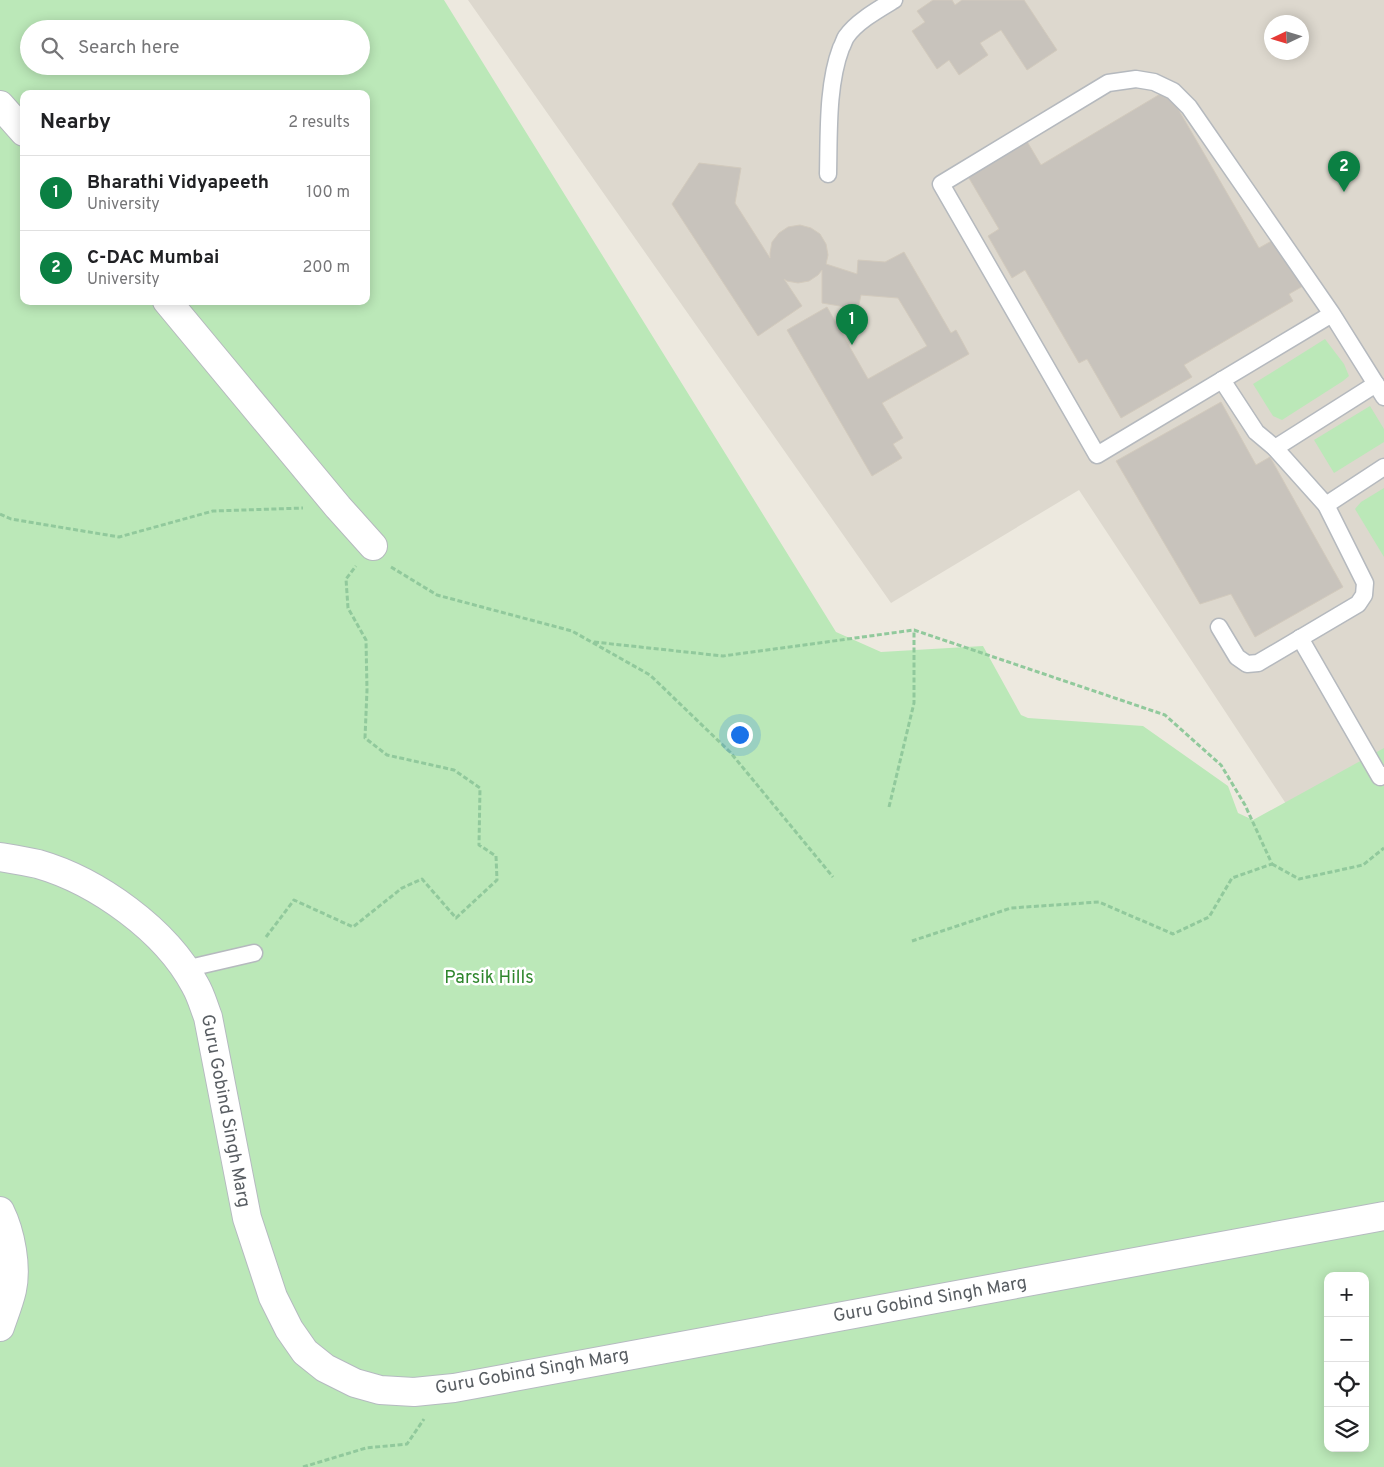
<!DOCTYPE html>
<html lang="en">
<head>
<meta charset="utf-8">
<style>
  body { margin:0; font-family:Overpass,sans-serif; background:#f6f6f6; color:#202124 }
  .controls { position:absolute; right:15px; bottom:15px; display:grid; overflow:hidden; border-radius:10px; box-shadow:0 2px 12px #0003 }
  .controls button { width:45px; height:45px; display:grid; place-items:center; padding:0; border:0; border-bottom:1px solid #e0e0e0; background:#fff; color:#202124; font:25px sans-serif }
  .compass { position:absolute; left:1264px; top:15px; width:45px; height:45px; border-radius:50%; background:#fff; box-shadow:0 2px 12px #0003; rotate:266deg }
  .you { position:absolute; left:739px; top:734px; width:18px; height:18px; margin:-12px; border:4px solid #fff; border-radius:50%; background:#1a73e8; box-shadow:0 0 0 8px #1a73e833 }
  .badge { display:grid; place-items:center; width:32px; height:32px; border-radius:50%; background:#0b8043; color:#fff; font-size:16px; font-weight:700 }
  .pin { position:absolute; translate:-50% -41px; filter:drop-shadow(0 1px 2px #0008) }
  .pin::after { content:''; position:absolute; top:26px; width:18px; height:15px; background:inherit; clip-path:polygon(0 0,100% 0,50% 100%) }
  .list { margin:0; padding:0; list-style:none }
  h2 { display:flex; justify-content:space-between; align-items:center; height:65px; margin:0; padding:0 20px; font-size:21px }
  h2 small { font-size:16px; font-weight:400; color:#757577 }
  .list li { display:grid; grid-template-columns:32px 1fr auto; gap:15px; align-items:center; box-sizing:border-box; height:75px; padding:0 20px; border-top:1px solid #e0e0e0 }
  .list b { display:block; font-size:19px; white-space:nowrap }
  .list p { margin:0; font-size:16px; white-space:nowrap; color:#757577 }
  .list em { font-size:16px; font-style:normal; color:#757577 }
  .icon { flex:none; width:28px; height:28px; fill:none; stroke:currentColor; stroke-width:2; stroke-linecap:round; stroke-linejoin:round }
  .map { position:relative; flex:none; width:1384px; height:1467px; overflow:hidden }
  .search { position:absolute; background:#fff; box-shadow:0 2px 12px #0003; left:20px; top:20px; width:350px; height:55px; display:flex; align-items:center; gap:12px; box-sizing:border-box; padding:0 18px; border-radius:28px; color:#757577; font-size:19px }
  .panel { position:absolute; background:#fff; box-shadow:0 2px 12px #0003; left:20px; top:90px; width:350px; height:215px; border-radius:10px }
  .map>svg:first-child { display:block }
</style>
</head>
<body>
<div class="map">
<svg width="1384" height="1467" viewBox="0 0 1384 1467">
  <rect width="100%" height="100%" fill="#ede9df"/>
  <!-- education -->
  <path fill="#ddd8ce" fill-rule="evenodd" d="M468,0H1384V783L1304,831L1079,490L891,603ZM1272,22H1302V52H1272Z"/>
  <!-- green -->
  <g fill="#bbe8b8" fill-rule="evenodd">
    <path d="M0,0H444L836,632L881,652L983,646L1021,715L1028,718L1143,726L1228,786L1238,813L1253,820L1384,748V1467H0ZM29,29H361V66H29ZM24,94H366V301H24ZM1328,1276H1365V1448H1328Z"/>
    <path d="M1325,339L1344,364L1349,376L1343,381L1282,420L1273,416L1253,384Z"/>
    <path d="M1370,406L1384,429V442L1334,473L1314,440Z"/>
    <path d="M1384,488V557L1355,509L1361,502Z"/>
  </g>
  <!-- building -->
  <g fill="#c8c3bc" stroke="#d2cabd">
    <path d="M933,0H952L955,5L962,0H1024L1057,50L1027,70L1001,30L980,43L988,55L959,75L949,60L937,69L912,31L925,22L917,11Z"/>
    <path d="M1167,90L1259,248L1275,239L1303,286L1289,294L1293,301L1184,365L1192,377L1121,418L1087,359L1079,363L1025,270L1012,278L988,236L999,229L966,173L1025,138L1041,165Z"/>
    <path d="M699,163L741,168L735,203L770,258V253L772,242L779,233L788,227L800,225L811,228L820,234L826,244L828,255L826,264L857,274L858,260L885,262L904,252L951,333L956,330L969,354L882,403L903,438L893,444L902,458L872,476L787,330L827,307L868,379L927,346L898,298L861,295L858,309L822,303V270L818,275L809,281L798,283L787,281L784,279L802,306L758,336L672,204Z"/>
    <path d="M1221,402L1256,465L1270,457L1343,587L1255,637L1231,594L1200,604L1116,461Z"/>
  </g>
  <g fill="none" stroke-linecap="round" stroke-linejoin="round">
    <!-- lane casing -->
    <g stroke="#b5b9be" stroke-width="19">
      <g id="lane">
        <path d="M828,174C829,134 827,85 841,48C843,45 844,40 846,37C856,22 879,9 894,0"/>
        <path d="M1332,314L1097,455L941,184L1108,83L1136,79L1154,82L1173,91L1189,107L1332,314L1384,397"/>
        <path d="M1275,448L1376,384"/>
        <path d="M1326,505L1384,467"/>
        <path d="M1219,627L1237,657L1247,664L1258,663L1358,604L1364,595L1365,583L1326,505L1275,448L1256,432L1222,380"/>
        <path d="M1300,638L1380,777L1384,775"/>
        <path d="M185,969L254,953"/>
      </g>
    </g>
    <!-- street casing -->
    <g stroke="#b5b9be" stroke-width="30">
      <g id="street">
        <path d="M0,105L24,132"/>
        <path d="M167,301L338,507L373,546"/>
      </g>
    </g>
    <!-- secondary casing -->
    <g stroke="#b5bac0" stroke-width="30">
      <g id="secondary">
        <path d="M0,857C12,859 25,861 38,864C97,881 166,930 195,985C201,995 204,1007 208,1017L247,1218L273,1297L289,1329L305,1352L325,1368L355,1383L380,1390L414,1392L454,1388L1384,1216"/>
        <path d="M0,1211C11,1233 17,1267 12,1290C9,1303 4,1315 0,1327"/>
      </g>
    </g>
    <!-- path -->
    <g stroke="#91c99c" stroke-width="3" stroke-dasharray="5 2.5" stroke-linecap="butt">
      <path d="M0,514L11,519L119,537L213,511L303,508"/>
      <path d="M391,567L437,595L572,631L650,675L730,752L833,877"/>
      <path d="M594,642L723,656L914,630L1165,715L1221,765L1245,805L1272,864L1232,878L1209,917L1173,934L1099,902L1011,908L912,941"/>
      <path d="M889,807L914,703V630"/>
      <path d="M1272,864L1299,879L1363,865L1384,848"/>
      <path d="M266,937L294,900L353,927L402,888L422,879L456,918L497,880L496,856L479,845L480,788L454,770L387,755L365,738L367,690L366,640L348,608L346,579L356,566"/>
      <path d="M303,1467L366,1448L407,1444L424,1419"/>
    </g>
    <!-- lane -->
    <use href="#lane" stroke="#fff" stroke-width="16"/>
    <!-- street -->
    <use href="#street" stroke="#fff" stroke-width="28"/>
    <!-- secondary -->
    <use href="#secondary" stroke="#fff" stroke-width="28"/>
  </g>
  <g text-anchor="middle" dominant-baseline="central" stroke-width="5" stroke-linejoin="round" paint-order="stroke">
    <!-- park labels -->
    <g font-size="18" fill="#2e862c" stroke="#fff">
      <text x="489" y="978">Parsik Hills</text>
    </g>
    <!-- street labels -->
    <g font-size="18" fill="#585d62" stroke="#fff">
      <text transform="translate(225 1111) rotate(79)">Guru Gobind Singh Marg</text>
      <text transform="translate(930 1300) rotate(-10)">Guru Gobind Singh Marg</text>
      <text transform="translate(532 1372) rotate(-10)">Guru Gobind Singh Marg</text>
    </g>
  </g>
</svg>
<div class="controls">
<button>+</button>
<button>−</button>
<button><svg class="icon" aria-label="locate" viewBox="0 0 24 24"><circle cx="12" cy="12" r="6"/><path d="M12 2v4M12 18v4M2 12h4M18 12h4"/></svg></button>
<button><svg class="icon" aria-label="layers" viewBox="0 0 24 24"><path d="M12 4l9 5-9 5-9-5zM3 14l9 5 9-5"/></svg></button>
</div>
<svg class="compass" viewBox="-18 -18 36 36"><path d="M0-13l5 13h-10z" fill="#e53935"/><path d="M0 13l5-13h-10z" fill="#757577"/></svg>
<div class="you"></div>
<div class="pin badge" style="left:852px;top:345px">1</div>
<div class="pin badge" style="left:1344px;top:192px">2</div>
<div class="search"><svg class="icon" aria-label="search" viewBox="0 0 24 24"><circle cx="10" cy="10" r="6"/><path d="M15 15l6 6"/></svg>Search here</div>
<section class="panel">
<h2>Nearby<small>2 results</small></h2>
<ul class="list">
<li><span class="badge">1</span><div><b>Bharathi Vidyapeeth</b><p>University</p></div><em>100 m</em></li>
<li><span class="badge">2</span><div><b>C-DAC Mumbai</b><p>University</p></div><em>200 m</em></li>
</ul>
</section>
</div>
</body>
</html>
